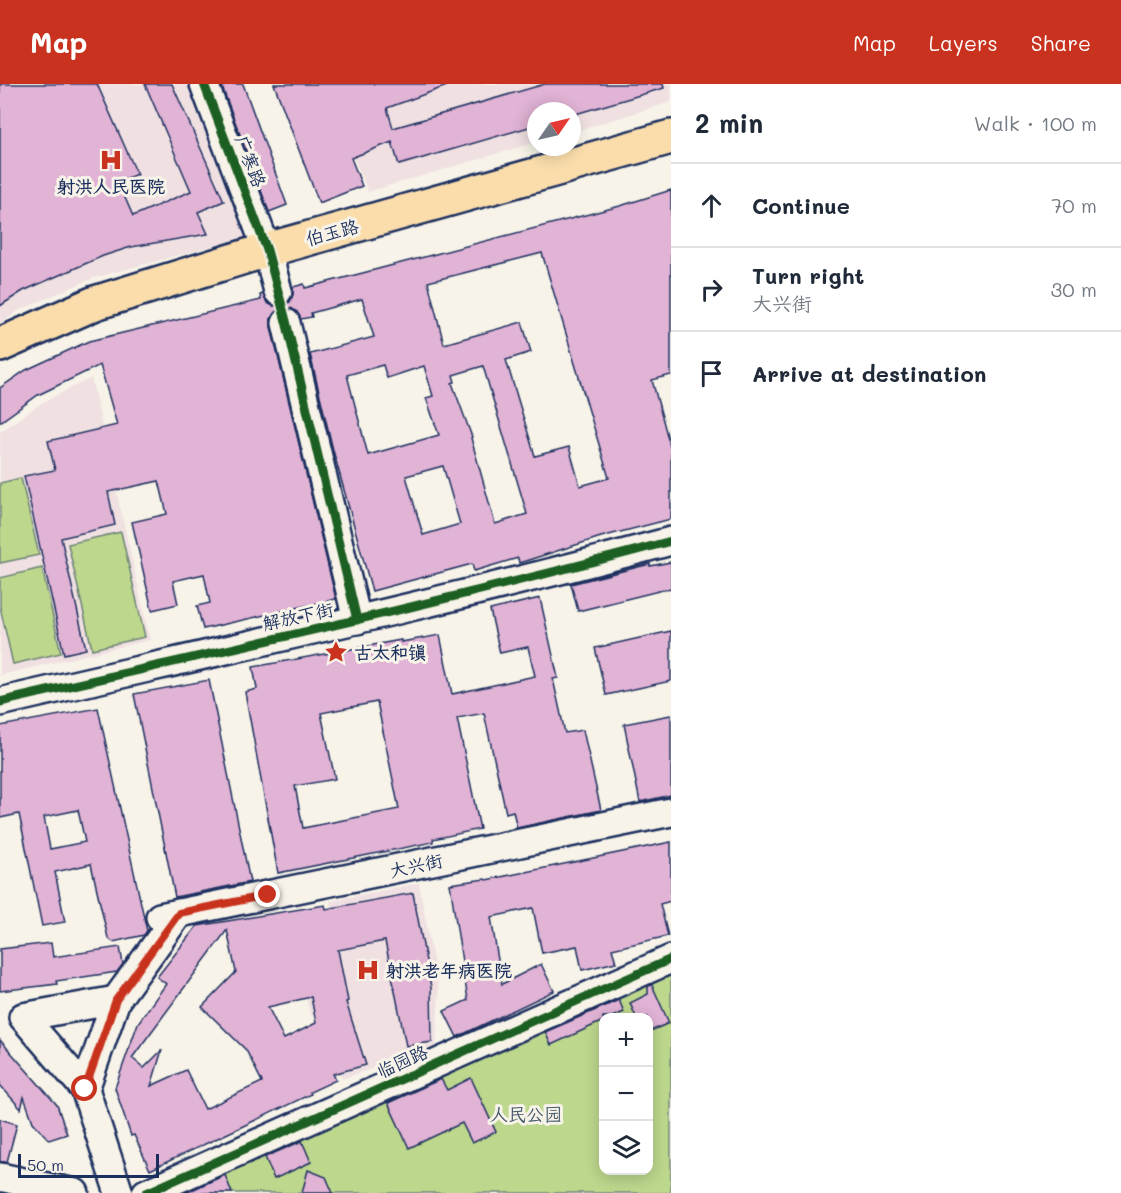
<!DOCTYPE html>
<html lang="en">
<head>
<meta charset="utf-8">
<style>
  body { margin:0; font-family:Mali,"LXGW WenKai TC",sans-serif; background:#f6f6f7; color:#1f2937 }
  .controls { position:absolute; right:18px; bottom:18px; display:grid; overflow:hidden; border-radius:12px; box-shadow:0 3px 15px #0003 }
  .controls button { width:54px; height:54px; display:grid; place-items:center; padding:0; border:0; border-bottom:2px solid #e0e1e3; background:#fff; color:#1f2937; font:30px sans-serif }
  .compass { position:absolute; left:527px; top:18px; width:54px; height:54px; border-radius:50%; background:#fff; box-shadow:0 3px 15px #0003; rotate:56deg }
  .scale { position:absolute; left:18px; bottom:15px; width:141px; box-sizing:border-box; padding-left:6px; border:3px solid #1b2f5e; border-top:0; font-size:16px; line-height:21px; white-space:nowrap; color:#1b2f5e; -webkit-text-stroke:4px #f7f3e8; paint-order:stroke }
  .stop { position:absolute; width:18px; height:18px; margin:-14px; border:4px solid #c8321e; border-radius:50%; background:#fff }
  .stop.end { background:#c8321e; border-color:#fff; box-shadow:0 2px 6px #0008 }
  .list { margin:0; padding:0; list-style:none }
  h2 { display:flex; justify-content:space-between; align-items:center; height:78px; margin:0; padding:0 24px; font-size:26px }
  h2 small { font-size:20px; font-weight:400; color:#747a83 }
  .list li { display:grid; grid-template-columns:39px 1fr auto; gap:18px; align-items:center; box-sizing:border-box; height:84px; padding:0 24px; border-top:2px solid #e0e1e3 }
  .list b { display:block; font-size:22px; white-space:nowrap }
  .list p { margin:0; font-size:20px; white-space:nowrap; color:#747a83 }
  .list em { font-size:20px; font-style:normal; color:#747a83 }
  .icon { flex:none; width:33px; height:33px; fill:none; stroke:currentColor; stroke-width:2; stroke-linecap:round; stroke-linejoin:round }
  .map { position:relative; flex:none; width:671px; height:1109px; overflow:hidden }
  header { display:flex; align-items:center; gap:36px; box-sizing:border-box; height:84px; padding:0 30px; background:#c8321e; color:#fff }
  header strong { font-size:28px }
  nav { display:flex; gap:33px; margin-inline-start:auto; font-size:21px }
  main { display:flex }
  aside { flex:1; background:#fff }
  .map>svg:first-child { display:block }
</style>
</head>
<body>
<header>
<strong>Map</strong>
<nav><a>Map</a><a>Layers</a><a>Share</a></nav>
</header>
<main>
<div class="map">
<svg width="671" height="1109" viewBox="0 0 671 1109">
  <rect width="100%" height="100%" fill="#f7f3e8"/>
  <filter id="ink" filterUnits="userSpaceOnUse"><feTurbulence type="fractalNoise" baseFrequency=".0167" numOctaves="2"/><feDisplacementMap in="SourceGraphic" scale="12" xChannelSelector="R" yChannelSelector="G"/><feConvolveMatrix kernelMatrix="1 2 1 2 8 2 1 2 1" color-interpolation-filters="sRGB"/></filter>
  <g filter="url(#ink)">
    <!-- built -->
    <g fill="#f0e0e2">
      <path d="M0,0H191L251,152L93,194L18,227L0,240Z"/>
      <path d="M323,0H671V18L572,48V27H536V58L368,108Z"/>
      <path d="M91,294L150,556L0,591V348L43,318Z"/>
      <path d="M419,799L439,908L436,962L342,995L320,930L310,931L296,864L336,856L330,817Z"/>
    </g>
    <!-- green -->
    <g fill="#bdd78d" stroke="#6c8376" stroke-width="1.5" fill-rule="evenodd">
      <path d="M21,394L39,471L0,479V399Z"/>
      <path d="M121,448L145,553L92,565L68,460Z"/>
      <path d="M42,484L61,569L13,580L0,523V494Z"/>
      <path d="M671,882V1109H160ZM604,934H648V1086H604Z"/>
    </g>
    <!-- building -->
    <g fill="#e1b3d5" stroke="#1b2f5e" stroke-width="1.5" fill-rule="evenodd">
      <path d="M0,0H97L137,90L118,98L133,132L191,107L145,0H172L224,117L198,128L208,150L131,163L103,172L23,207L0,222Z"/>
      <path d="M230,0H243L287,121L269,128L222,3Z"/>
      <path d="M274,0H447V2L387,24L393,44L545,0H663L664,4L572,31V27H536V41L399,81L392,58L351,74L362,102L319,119Z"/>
      <path d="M671,106V291L652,296L671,366V435L601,453L519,479L518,474L474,487L472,480L372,507L333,366L310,270L374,253L362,215L311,229L312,233L301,235L297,228L291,224H283L275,228L271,235V243L336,515L203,545L197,522L210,519L204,490L173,497L178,520L152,526L132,438L167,430L159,397L108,408L115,441L61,454L86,565L64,570L24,392L55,386L48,357L117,341L100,281L38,311L0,338V304L26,286L89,257L261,216L260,211L263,210L267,219L273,222H282L290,218L293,210V203L304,200L305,204L620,122ZM542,169L609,394L580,402L569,363L535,372L506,276L531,268L522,238L444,260L428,198ZM383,281L387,294L424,282L433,312L426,314L439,351L368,371L347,291ZM483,282L527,430L495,440L471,354L472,353L452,299L455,298L453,291ZM443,382L460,440L423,451L406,392Z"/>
      <path d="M671,478V504L578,527L571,500L650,480V482Z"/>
      <path d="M540,514L558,594L553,595L565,649L583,646L601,726L517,744L513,727L506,729L484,629L457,634L480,745L433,755V758L278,789L245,608L257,605L253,583L401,556V558L440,551L452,610L535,592L528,563L500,569L490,526ZM377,618L399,725L303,744L295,702L335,695L321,629Z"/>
      <path d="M671,547V597L606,611L595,564Z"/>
      <path d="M209,596L250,798L175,813L134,610Z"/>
      <path d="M98,624L147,847L144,851L113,858L108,854L91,780L55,788L65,838L42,842L19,730L0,734V642ZM78,726L85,758L50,765L44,733Z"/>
      <path d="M671,631V711L640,718L624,640Z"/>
      <path d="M671,758V817L660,820L668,852L612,865L616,878L582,886L577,862L542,869L533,824L491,833L502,900L541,880L554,907L457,953L444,927L468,916L450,800L485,795L486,796Z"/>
      <path d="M413,809L431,903L432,958L406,962L385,857L338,866L348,917L346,918L366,981L333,990L336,996L310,1008L311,1010L150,1086L134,1051L131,1052L115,1004L138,939L166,900L157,893L197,842L325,821L326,825ZM227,846L236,888L202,923L246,966L262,998L205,1025L186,986L151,1002L162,966L144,984L132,974ZM311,913L316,939L284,955L268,923Z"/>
      <path d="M51,859L53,873L120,863L123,880L117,888L56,897L57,900L0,907V865Z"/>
      <path d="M652,901L669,939L648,948V933H636L630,919L648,910V902Z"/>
      <path d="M619,916L624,928L612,933H603V937L551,961L545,948Z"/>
      <path d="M0,956L57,1021L67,1050L49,1056L33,1038L24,1013L21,1025L0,1001Z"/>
      <path d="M471,994L496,1048L472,1059L462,1039L409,1064L388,1019L441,995L447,1006Z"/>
      <path d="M0,1035L17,1040L7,1078H0Z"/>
      <path d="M302,1057L311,1078L274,1095L265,1073Z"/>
      <path d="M308,1086L326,1093L333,1109H302Z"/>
      <path d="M225,1091L232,1109H185Z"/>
    </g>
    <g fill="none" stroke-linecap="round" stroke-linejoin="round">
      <!-- minor casing -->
      <g stroke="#1b2f5e" stroke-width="32">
        <g id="minor">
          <path d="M204,0L267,166L278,207"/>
          <path d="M286,239L357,536"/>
          <path d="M0,618C224,566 449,517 671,457"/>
          <path d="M160,833L671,728"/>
          <path d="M116,916L23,933L85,1005L119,1109"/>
          <path d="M85,1005L116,916L179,829"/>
          <path d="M0,1093L75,1109"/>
          <path d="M146,1109L671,875"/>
        </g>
      </g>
      <!-- major casing -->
      <g stroke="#1b2f5e" stroke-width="38">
        <path id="major" d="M0,261L95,219L267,166L671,53"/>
      </g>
      <!-- minor -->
      <use href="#minor" stroke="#f7f3e8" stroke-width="27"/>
      <!-- major -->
      <use href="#major" stroke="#faddab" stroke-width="33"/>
      <!-- cycleway casing -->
      <g stroke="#f7f3e8" stroke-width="13">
        <g id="cycleway">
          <path d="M204,0L267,166L286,237L357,536"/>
          <path d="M0,618C224,566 449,517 671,457"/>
          <path d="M146,1109L671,875"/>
        </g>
      </g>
      <!-- cycleway -->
      <use href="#cycleway" stroke="#1b5e20" stroke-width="9"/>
    </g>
  </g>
  <g fill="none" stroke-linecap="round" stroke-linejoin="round" filter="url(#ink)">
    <!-- route -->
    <path stroke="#c8321e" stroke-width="8" d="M85,1005L116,916L179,829L268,811"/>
  </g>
  <!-- icons -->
  <defs>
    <g id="hospital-bare" transform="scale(1.8)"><path d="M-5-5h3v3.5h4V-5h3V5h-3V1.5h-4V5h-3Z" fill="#c8321e" stroke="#f7f3e8" stroke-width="2.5" paint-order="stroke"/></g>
    <g id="sight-bare" transform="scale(1.8)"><path d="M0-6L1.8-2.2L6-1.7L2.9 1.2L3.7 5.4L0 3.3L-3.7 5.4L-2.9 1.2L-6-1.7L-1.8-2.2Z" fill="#c8321e" stroke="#f7f3e8" stroke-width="2.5" paint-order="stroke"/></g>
  </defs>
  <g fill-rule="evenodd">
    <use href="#hospital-bare" x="111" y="76"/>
    <use href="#sight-bare" x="336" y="568"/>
    <use href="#hospital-bare" x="368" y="886"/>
  </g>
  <g text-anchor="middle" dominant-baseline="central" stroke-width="6" stroke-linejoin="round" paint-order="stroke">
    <!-- street labels -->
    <g font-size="18" fill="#1b2f5e" stroke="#f7f3e8">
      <text transform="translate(251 77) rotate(69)">广寒路</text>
      <text transform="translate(332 148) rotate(-15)">伯玉路</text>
      <text transform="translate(298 532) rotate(-12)">解放下街</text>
      <text transform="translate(416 781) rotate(-12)">大兴街</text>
      <text transform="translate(402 977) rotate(-24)">临园路</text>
    </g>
    <!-- poi labels -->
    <g font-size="18" font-weight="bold" fill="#1b2f5e" stroke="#f7f3e8" text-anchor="start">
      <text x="111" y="102" text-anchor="middle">射洪人民医院</text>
      <text x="354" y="568">古太和镇</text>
      <text x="386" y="886">射洪老年病医院</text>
    </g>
    <!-- park labels -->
    <g font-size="18" fill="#44596a" stroke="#f7f3e8">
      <text x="526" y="1030">人民公园</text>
    </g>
  </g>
</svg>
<div class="controls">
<button>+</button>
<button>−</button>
<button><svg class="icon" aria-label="layers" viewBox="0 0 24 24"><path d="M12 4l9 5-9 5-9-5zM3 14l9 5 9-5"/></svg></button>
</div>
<svg class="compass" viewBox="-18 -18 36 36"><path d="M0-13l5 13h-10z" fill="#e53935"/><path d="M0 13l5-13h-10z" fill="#747a83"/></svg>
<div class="scale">50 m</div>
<div class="stop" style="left:85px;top:1005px"></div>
<div class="stop end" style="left:268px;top:811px"></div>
</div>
<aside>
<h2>2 min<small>Walk · 100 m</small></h2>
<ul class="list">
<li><svg class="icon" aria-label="ahead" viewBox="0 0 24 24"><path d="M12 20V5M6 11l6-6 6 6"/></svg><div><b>Continue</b></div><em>70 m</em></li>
<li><svg class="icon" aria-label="right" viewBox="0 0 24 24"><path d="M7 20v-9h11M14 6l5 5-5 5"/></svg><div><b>Turn right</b><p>大兴街</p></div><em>30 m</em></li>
<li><svg class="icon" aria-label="arrive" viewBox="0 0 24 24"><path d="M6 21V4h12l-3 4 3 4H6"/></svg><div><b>Arrive at destination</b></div></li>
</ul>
</aside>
</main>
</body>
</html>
